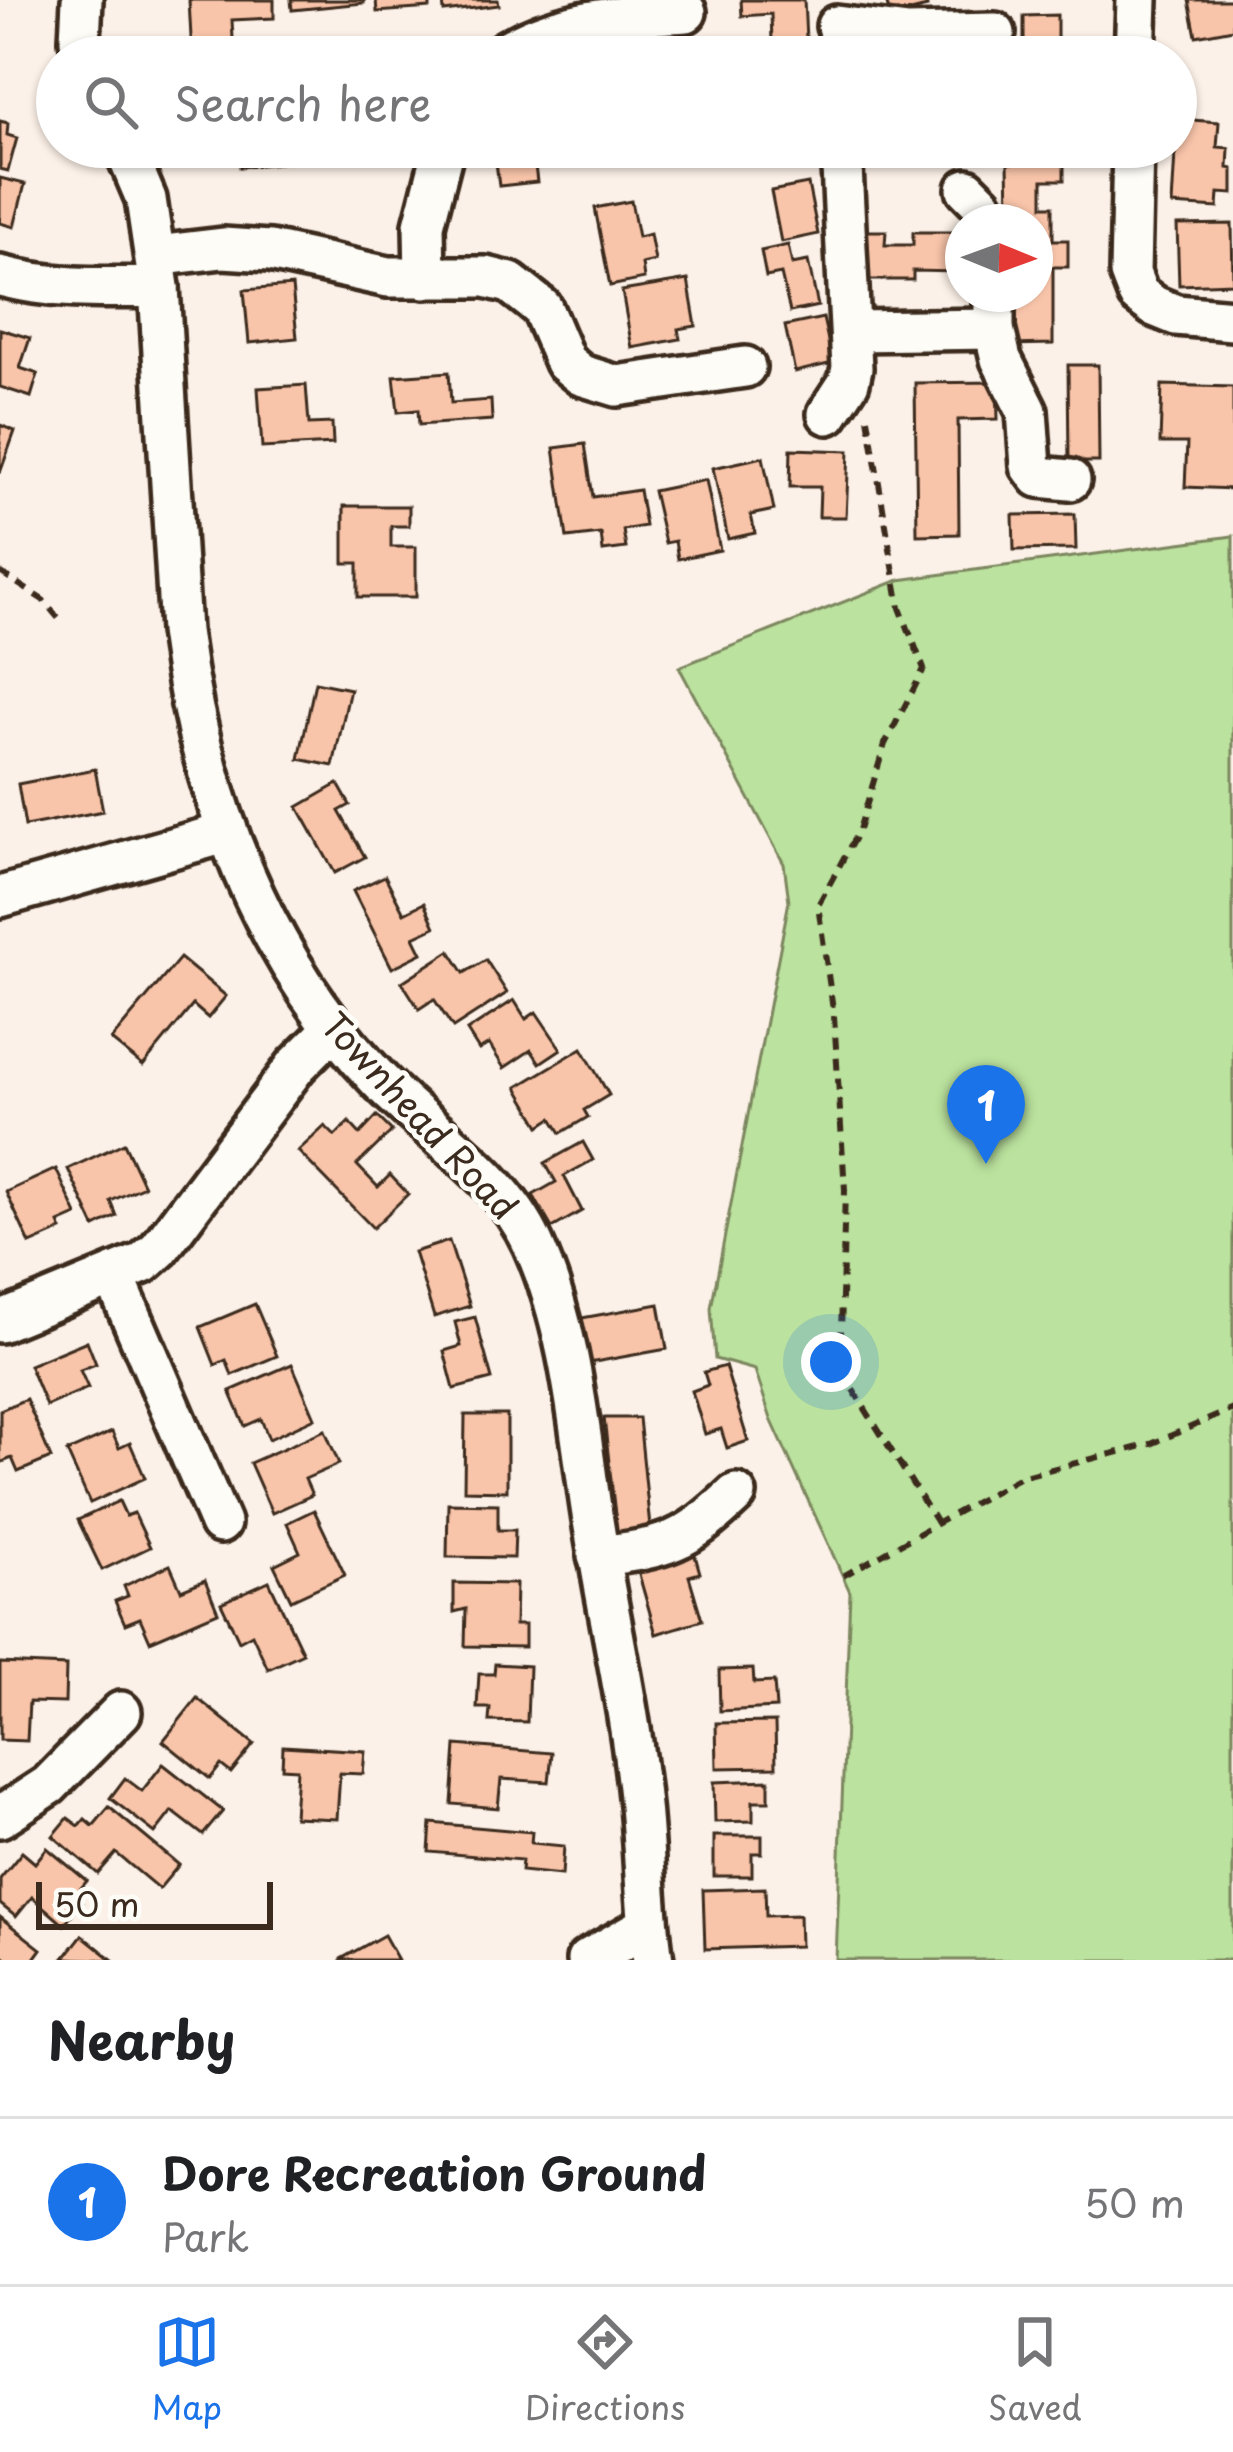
<!DOCTYPE html>
<html lang="en">
<head>
<meta charset="utf-8">
<style>
  body { margin:0; font-family:"Playpen Sans",sans-serif; background:#f6f6f6; color:#202124 }
  .compass { position:absolute; left:945px; top:204px; width:108px; height:108px; border-radius:50%; background:#fff; box-shadow:0 3px 9px #0004; rotate:91deg }
  .scale { position:absolute; left:36px; bottom:30px; width:237px; box-sizing:border-box; padding-left:12px; border:6px solid #3b2a1e; border-top:0; font-size:33px; line-height:42px; white-space:nowrap; color:#3b2a1e; -webkit-text-stroke:9px #fdfcf7; paint-order:stroke }
  .you { position:absolute; left:831px; top:1362px; width:42px; height:42px; margin:-30px; border:9px solid #fff; border-radius:50%; background:#1a73e8; box-shadow:0 0 0 18px #1a73e833 }
  .badge { display:grid; place-items:center; width:78px; height:78px; border-radius:50%; background:#1a73e8; color:#fff; font-size:39px; font-weight:700 }
  .pin { position:absolute; translate:-50% -99px; filter:drop-shadow(0 3px 6px #0008) }
  .pin::after { content:''; position:absolute; top:63px; width:42px; height:36px; background:inherit; clip-path:polygon(0 0,100% 0,50% 100%) }
  .list { margin:0; padding:0; list-style:none }
  h2 { display:flex; justify-content:space-between; align-items:center; height:156px; margin:0; padding:0 48px; font-size:51px }
  h2 small { font-size:39px; font-weight:400; color:#757577 }
  .list li { display:grid; grid-template-columns:78px 1fr auto; gap:36px; align-items:center; box-sizing:border-box; height:168px; padding:0 48px; border-top:3px solid #e0e0e0 }
  .list b { display:block; font-size:45px; white-space:nowrap }
  .list p { margin:0; font-size:39px; white-space:nowrap; color:#757577 }
  .list em { font-size:39px; font-style:normal; color:#757577 }
  .icon { flex:none; width:66px; height:66px; fill:none; stroke:currentColor; stroke-width:2; stroke-linecap:round; stroke-linejoin:round }
  .map { position:relative; flex:none; width:1233px; height:1960px; overflow:hidden }
  .search { position:absolute; background:#fff; box-shadow:0 3px 9px #0004; left:36px; right:36px; top:36px; height:132px; display:flex; align-items:center; gap:30px; box-sizing:border-box; padding:0 42px; border-radius:66px; color:#757577; font-size:45px }
  .sheet { height:324px; background:#fff }
  nav { display:flex; justify-content:space-around; align-items:center; box-sizing:border-box; height:168px; border-top:3px solid #e0e0e0; background:#fff; font-size:33px; color:#757577 }
  nav a { display:grid; justify-items:center; gap:6px }
  nav .on { color:#1a73e8 }
  .map>svg:first-child { display:block }
</style>
</head>
<body>
<div class="map">
<svg width="1233" height="1960" viewBox="0 0 1233 1960">
  <rect width="100%" height="100%" fill="#fcf1e8"/>
  <filter id="ink" filterUnits="userSpaceOnUse"><feTurbulence type="fractalNoise" baseFrequency=".00833" numOctaves="2"/><feDisplacementMap in="SourceGraphic" scale="24" xChannelSelector="R" yChannelSelector="G"/><feConvolveMatrix kernelMatrix="1 2 1 2 8 2 1 2 1" color-interpolation-filters="sRGB"/></filter>
  <g filter="url(#ink)">
    <!-- green -->
    <path fill="#bbe29e" stroke="#7b865e" stroke-width="3" d="M1233,536V1960H836L850,1592L771,1419L755,1370L715,1359L711,1308L789,901L784,864L679,667L899,580Z"/>
    <!-- building -->
    <g fill="#f9c5aa" stroke="#3b2a1e" stroke-width="3">
      <path d="M189,0H274V18L232,20L234,57H192Z"/>
      <path d="M291,0H364V3L292,10Z"/>
      <path d="M376,0H430V8L377,12Z"/>
      <path d="M443,0H498L499,5L444,12Z"/>
      <path d="M741,0H804L806,39L772,41L771,14L742,16Z"/>
      <path d="M886,0H926L927,7L890,16Z"/>
      <path d="M1189,0H1233V29L1196,36Z"/>
      <path d="M1057,15V39H1073V57H1024V16Z"/>
      <path d="M1177,119L1219,122L1217,147L1229,148L1228,168L1233,169V194L1219,193L1218,208L1172,205Z"/>
      <path d="M0,121L8,123L7,135L17,138L8,171L0,169Z"/>
      <path d="M238,147H279L281,163L240,167Z"/>
      <path d="M494,147H551L552,164L535,166L537,182L499,186Z"/>
      <path d="M763,147H816L819,151L791,166L781,148L768,156Z"/>
      <path d="M1008,163H1064V180H1043V206H1053V240H1068V267H1053V344L1008,345V294H1035V222H1017V210L1009,209Z"/>
      <path d="M0,178L25,184L14,227L0,223Z"/>
      <path d="M808,184L818,234L781,242L771,191Z"/>
      <path d="M631,201L638,237L650,234L655,261L642,264L644,279L610,286L595,208Z"/>
      <path d="M1232,224L1233,283L1179,285L1177,225Z"/>
      <path d="M864,231H886L885,245H913V232H963V257H957L958,272L913,271V280H863Z"/>
      <path d="M788,245L792,264L808,261L818,306L790,312L781,274L766,277L761,251Z"/>
      <path d="M688,280L696,326L678,329L680,339L632,348L622,291Z"/>
      <path d="M292,286L297,338L249,343L244,290Z"/>
      <path d="M823,318L833,363L795,372L785,326Z"/>
      <path d="M0,329L30,338L20,368L38,374L31,397L0,387Z"/>
      <path d="M1068,365H1098L1099,462H1069Z"/>
      <path d="M449,372L451,403L491,400L492,420L419,425L418,410L398,412L394,376Z"/>
      <path d="M997,382L998,419L958,420L959,534L917,535L915,383Z"/>
      <path d="M306,385L309,424L332,423L333,444L262,448L258,388Z"/>
      <path d="M1162,385L1233,387V489L1185,487L1187,443H1160Z"/>
      <path d="M0,425L15,431L0,473Z"/>
      <path d="M585,444L593,497L639,490L645,526L623,530L626,548L603,551L601,534L567,538L554,448Z"/>
      <path d="M791,449L849,451L846,517H819L820,487H790Z"/>
      <path d="M763,457L774,510L751,515L755,533L728,539L713,468Z"/>
      <path d="M706,480L720,550L678,559L675,541L665,543L653,491Z"/>
      <path d="M344,506H409V526H391V547H416V597H358V563H344Z"/>
      <path d="M1075,514L1076,549L1014,550L1013,515Z"/>
      <path d="M315,682L350,689L333,766L299,759Z"/>
      <path d="M95,769L103,811L25,826L18,784Z"/>
      <path d="M338,784L350,805L339,811L365,857L335,873L298,807Z"/>
      <path d="M385,876L404,913L424,903L435,927L414,937L422,953L392,968L353,891Z"/>
      <path d="M450,951L464,973L486,960L507,993L453,1028L434,999L419,1009L402,982Z"/>
      <path d="M180,958L226,996L208,1018L193,1005L143,1066L111,1040Z"/>
      <path d="M514,1000L526,1019L536,1012L561,1049L540,1063L531,1050L504,1068L489,1044L479,1050L467,1031Z"/>
      <path d="M582,1048L609,1095L584,1110L588,1117L561,1133L552,1118L540,1126L517,1087Z"/>
      <path d="M377,1116L392,1131L357,1165L378,1187L390,1175L408,1194L373,1228L298,1151L325,1126L335,1136L349,1122L360,1134Z"/>
      <path d="M583,1142L593,1160L564,1176L582,1211L552,1228L533,1195L556,1182L545,1163Z"/>
      <path d="M124,1143L144,1186L111,1201L117,1216L95,1227L68,1169Z"/>
      <path d="M56,1169L77,1215L59,1223L62,1230L30,1244L6,1192Z"/>
      <path d="M449,1241L470,1306L434,1317L414,1252Z"/>
      <path d="M255,1304L277,1356L232,1375L226,1360L215,1365L200,1327Z"/>
      <path d="M659,1304L667,1349L589,1363L582,1318Z"/>
      <path d="M475,1317L492,1379L454,1389L444,1351L461,1346L455,1322Z"/>
      <path d="M87,1341L96,1364L80,1370L88,1388L46,1406L29,1365Z"/>
      <path d="M292,1364L315,1418L269,1439L261,1419L245,1426L230,1391Z"/>
      <path d="M725,1366L748,1441L727,1448L721,1429L705,1434L692,1391L708,1385L704,1372Z"/>
      <path d="M26,1399L51,1458L18,1472L12,1458L0,1463V1410Z"/>
      <path d="M465,1415H507V1491L464,1490Z"/>
      <path d="M604,1418H639L651,1537L618,1541Z"/>
      <path d="M325,1430L339,1464L305,1479L312,1495L272,1513L250,1463Z"/>
      <path d="M112,1432L119,1448L130,1443L145,1478L90,1503L67,1452Z"/>
      <path d="M119,1501L126,1516L134,1513L150,1547L102,1570L78,1520Z"/>
      <path d="M448,1503L498,1504V1530H515L514,1558L447,1557Z"/>
      <path d="M314,1510L345,1575L291,1600L274,1565L300,1552L287,1523Z"/>
      <path d="M692,1545L700,1573L689,1576L702,1620L656,1634L635,1561Z"/>
      <path d="M170,1565L181,1590L205,1580L218,1612L150,1641L140,1618L125,1624L115,1601L128,1596L124,1586Z"/>
      <path d="M269,1581L303,1653L268,1669L252,1634L239,1641L221,1603Z"/>
      <path d="M454,1583L516,1584L515,1625H525V1647L465,1646L466,1609L454,1612Z"/>
      <path d="M0,1663L66,1666L65,1703L29,1702L27,1741L0,1740Z"/>
      <path d="M495,1664L529,1666L527,1722L489,1721L490,1708H477L479,1674H494Z"/>
      <path d="M753,1669L754,1683L774,1682L776,1708L720,1711L719,1670Z"/>
      <path d="M197,1698L254,1744L231,1773L221,1765L210,1779L163,1741Z"/>
      <path d="M775,1722L776,1767L717,1768L716,1723Z"/>
      <path d="M456,1745L552,1753L549,1782L501,1779L498,1808L452,1804Z"/>
      <path d="M283,1746L365,1751L363,1774L340,1773L337,1819L294,1817L297,1769L282,1768Z"/>
      <path d="M163,1764L223,1811L203,1835L172,1811L155,1833L110,1798L125,1778L142,1791Z"/>
      <path d="M769,1780V1801H753V1821L715,1822L714,1782Z"/>
      <path d="M109,1807L179,1865L159,1889L116,1853L98,1874L53,1836L68,1818L79,1826L85,1819L93,1826Z"/>
      <path d="M431,1823L532,1832L531,1843L564,1846L562,1875L521,1871L522,1860L429,1852Z"/>
      <path d="M714,1836H762V1853H752V1876H714Z"/>
      <path d="M47,1848L87,1881L74,1896L82,1903L64,1925L32,1897L16,1917L0,1904V1879L22,1852L35,1863Z"/>
      <path d="M765,1888L766,1916L799,1915L800,1946L705,1949L703,1890Z"/>
      <path d="M0,1917L41,1949L33,1960H9L0,1953Z"/>
      <path d="M82,1935L113,1960L64,1958Z"/>
      <path d="M384,1935L398,1960H341V1959Z"/>
    </g>
    <g fill="none" stroke-linecap="round" stroke-linejoin="round">
      <!-- minor casing -->
      <g stroke="#3b2a1e" stroke-width="48">
        <g id="minor">
          <path d="M82,0L80,40L83,57"/>
          <path d="M837,26L908,35L995,33"/>
          <path d="M497,57C557,18 617,17 686,12"/>
          <path d="M1135,57L1137,0"/>
          <path d="M124,147L146,199L159,287L180,631C201,797 262,958 379,1080C430,1133 502,1175 533,1244C569,1323 578,1416 590,1501C605,1603 630,1704 640,1806C645,1857 645,1909 653,1960"/>
          <path d="M1133,147L1130,273L1138,294L1154,306L1176,315L1233,320"/>
          <path d="M967,189L982,204L991,222"/>
          <path d="M155,256L223,248L270,251L388,277H486L510,283L542,308L565,362L581,375L617,386L745,367"/>
          <path d="M0,276C53,290 104,288 159,287"/>
          <path d="M425,278L424,225L444,147"/>
          <path d="M994,294V329L1001,359L1027,411L1031,466L1039,477L1070,480"/>
          <path d="M853,331L994,329"/>
          <path d="M828,414L849,382L852,368L841,147"/>
          <path d="M0,897L225,833"/>
          <path d="M114,1276L220,1523"/>
          <path d="M0,1322L143,1263L159,1249L296,1066L334,1028"/>
          <path d="M598,1556C668,1548 685,1542 736,1494"/>
          <path d="M0,1817L49,1785L121,1712"/>
          <path d="M587,1960L647,1926"/>
        </g>
      </g>
      <!-- path -->
      <g stroke="#3b2a1e" stroke-width="6" stroke-dasharray="12 9" stroke-linecap="butt">
        <path d="M868,418L900,608L924,669L885,744L859,830L818,905L834,1016L845,1190L840,1369L937,1523"/>
        <path d="M0,572L43,600L59,619"/>
        <path d="M843,1576L1020,1477L1151,1444L1233,1409"/>
      </g>
      <!-- minor -->
      <use href="#minor" stroke="#fdfcf7" stroke-width="39"/>
    </g>
  </g>
  <g text-anchor="middle" dominant-baseline="central" stroke-width="10" stroke-linejoin="round" paint-order="stroke">
    <!-- street labels -->
    <g font-size="36" fill="#3b2a1e" stroke="#fdfcf7">
      <text transform="translate(421 1115) rotate(47)">Townhead Road</text>
    </g>
  </g>
</svg>
<svg class="compass" viewBox="-18 -18 36 36"><path d="M0-13l5 13h-10z" fill="#e53935"/><path d="M0 13l5-13h-10z" fill="#757577"/></svg>
<div class="scale">50 m</div>
<div class="you"></div>
<div class="pin badge" style="left:986px;top:1164px">1</div>
<div class="search"><svg class="icon" aria-label="search" viewBox="0 0 24 24"><circle cx="10" cy="10" r="6"/><path d="M15 15l6 6"/></svg>Search here</div>
</div>
<section class="sheet">
<h2>Nearby<small></small></h2>
<ul class="list">
<li><span class="badge">1</span><div><b>Dore Recreation Ground</b><p>Park</p></div><em>50 m</em></li>
</ul>
</section>
<nav>
<a class="on"><svg class="icon" aria-label="map" viewBox="0 0 24 24"><path d="M3 6l6-2 6 2 6-2v14l-6 2-6-2-6 2zM9 4v14M15 6v14"/></svg>Map</a>
<a><svg class="icon" aria-label="directions" viewBox="0 0 24 24"><path d="M12 3l9 9-9 9-9-9zM9 14v-3h6M13 9l2 2-2 2"/></svg>Directions</a>
<a><svg class="icon" aria-label="saved" viewBox="0 0 24 24"><path d="M7 4h10v16l-5-4-5 4z"/></svg>Saved</a>
</nav>
</body>
</html>
